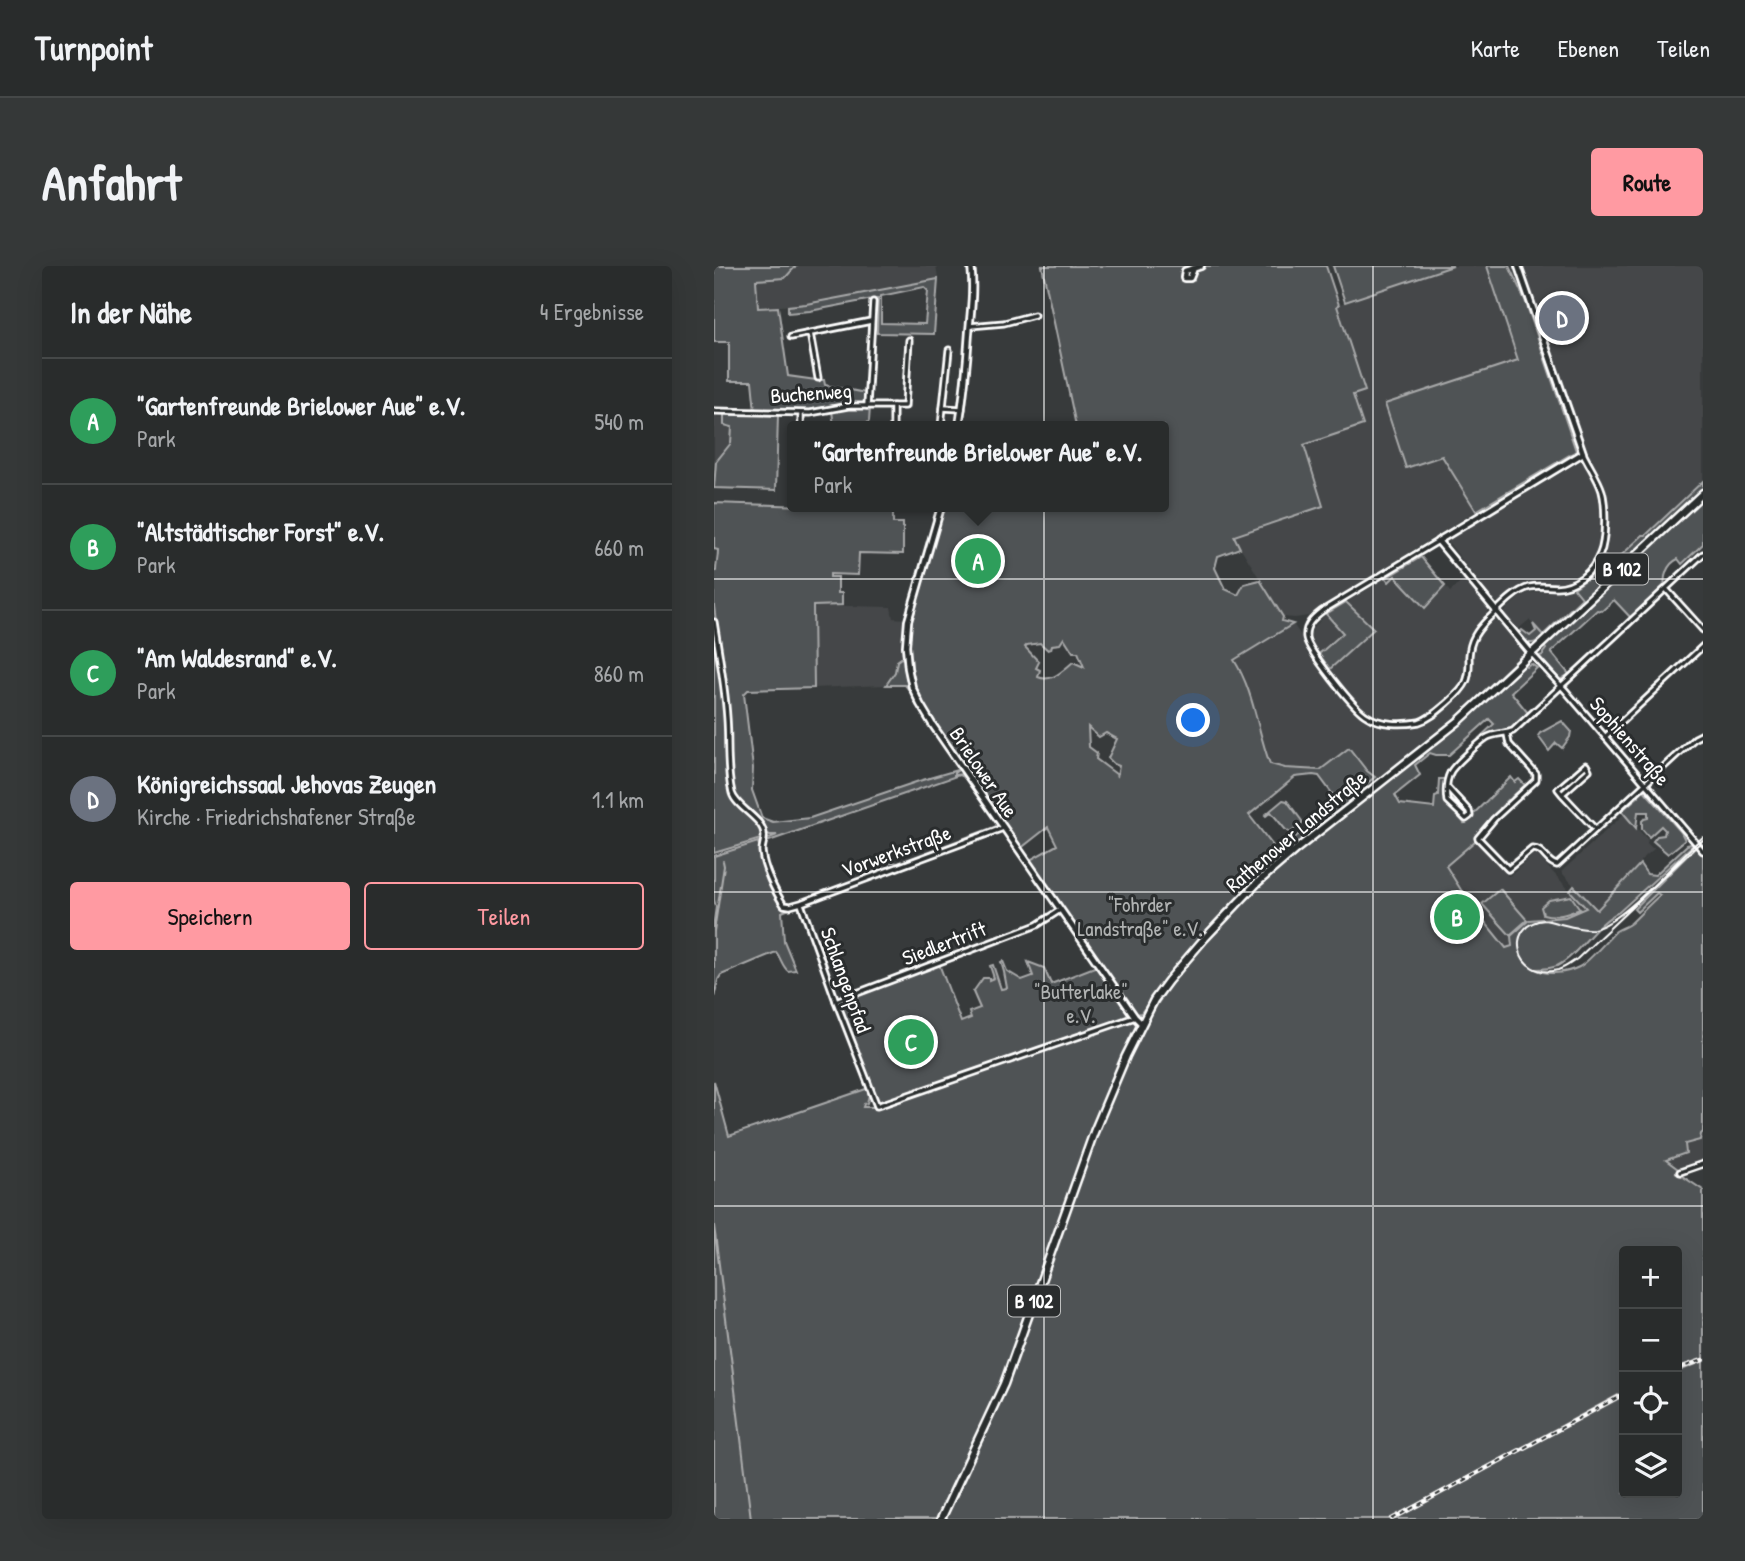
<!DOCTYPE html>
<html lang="de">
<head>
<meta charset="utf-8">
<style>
  body { margin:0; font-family:"Patrick Hand",sans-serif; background:#353838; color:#f1f3f6 }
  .controls { position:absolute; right:21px; bottom:21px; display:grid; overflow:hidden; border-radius:7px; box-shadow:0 7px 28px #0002 }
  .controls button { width:63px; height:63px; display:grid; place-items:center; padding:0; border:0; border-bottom:2px solid #454848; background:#292c2c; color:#f1f3f6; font:35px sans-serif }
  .you { position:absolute; left:480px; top:455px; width:24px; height:24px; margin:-18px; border:5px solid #fff; border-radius:50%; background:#1a73e8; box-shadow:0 0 0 10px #1a73e833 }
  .badge { display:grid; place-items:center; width:46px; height:46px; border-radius:50%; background:#ff9aa2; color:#fff; font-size:23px; font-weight:700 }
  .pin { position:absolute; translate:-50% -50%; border:4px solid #fff; box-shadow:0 2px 7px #0006 }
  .popup { position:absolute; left:73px; top:155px; width:382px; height:91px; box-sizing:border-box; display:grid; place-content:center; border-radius:7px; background:#292c2c; filter:drop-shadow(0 2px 5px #0005); font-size:23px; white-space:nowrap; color:#a5a7a9 }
  .popup b { font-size:26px; color:#f1f3f6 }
  .popup::after { content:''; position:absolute; left:50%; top:100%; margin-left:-14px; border:14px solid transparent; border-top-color:#292c2c }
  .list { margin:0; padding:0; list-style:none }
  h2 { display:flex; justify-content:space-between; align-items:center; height:91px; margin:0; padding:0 28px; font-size:30px }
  h2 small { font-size:23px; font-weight:400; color:#a5a7a9 }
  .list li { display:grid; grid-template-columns:46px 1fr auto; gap:21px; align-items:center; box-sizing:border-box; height:126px; padding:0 28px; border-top:2px solid #454848 }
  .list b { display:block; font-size:26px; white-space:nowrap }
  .list p { margin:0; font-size:23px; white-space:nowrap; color:#a5a7a9 }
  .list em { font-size:23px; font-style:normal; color:#a5a7a9 }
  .actions { display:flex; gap:14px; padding:21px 28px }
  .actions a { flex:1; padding:16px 0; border:2px solid #ff9aa2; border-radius:7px; text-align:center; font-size:24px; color:#ff9aa2 }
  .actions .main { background:#ff9aa2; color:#111 }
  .icon { flex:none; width:38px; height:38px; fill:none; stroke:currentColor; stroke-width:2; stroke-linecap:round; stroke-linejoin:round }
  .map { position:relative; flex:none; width:989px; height:1253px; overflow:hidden; border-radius:7px }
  header { display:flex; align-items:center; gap:42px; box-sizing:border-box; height:98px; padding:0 35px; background:#292c2c; border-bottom:2px solid #454848 }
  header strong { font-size:33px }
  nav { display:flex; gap:38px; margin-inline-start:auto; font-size:24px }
  .intro { display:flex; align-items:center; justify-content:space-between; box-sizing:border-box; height:168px; padding:0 42px }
  h1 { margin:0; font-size:49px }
  .button { padding:18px 32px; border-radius:7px; background:#ff9aa2; color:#111; font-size:24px; font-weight:700 }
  main { display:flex; gap:42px; padding:0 42px }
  aside { flex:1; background:#292c2c; border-radius:7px; box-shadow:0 7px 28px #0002 }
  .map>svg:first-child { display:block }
</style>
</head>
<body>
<header>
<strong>Turnpoint</strong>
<nav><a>Karte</a><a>Ebenen</a><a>Teilen</a></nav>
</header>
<div class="intro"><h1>Anfahrt</h1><a class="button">Route</a></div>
<main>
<aside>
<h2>In der Nähe<small>4 Ergebnisse</small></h2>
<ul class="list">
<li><span class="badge" style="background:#2e9e5b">A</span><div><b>&quot;Gartenfreunde Brielower Aue&quot; e.V.</b><p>Park</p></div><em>540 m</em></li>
<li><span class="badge" style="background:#2e9e5b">B</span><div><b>&quot;Altstädtischer Forst&quot; e.V.</b><p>Park</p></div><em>660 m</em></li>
<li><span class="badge" style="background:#2e9e5b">C</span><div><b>&quot;Am Waldesrand&quot; e.V.</b><p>Park</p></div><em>860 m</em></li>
<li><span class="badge" style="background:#6b7280">D</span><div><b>Königreichssaal Jehovas Zeugen</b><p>Kirche · Friedrichshafener Straße</p></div><em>1.1 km</em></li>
</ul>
<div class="actions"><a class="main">Speichern</a><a>Teilen</a></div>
</aside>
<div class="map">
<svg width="989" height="1253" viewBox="0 0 989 1253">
  <rect width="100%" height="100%" fill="#373a3b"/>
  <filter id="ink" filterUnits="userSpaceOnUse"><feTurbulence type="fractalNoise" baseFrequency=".0143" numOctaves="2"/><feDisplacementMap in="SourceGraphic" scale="14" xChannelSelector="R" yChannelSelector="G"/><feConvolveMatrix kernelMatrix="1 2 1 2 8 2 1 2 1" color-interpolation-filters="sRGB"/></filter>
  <g filter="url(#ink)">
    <!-- built -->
    <g fill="#444748">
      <path d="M82,0H222L224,13L91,38L44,42L42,13L71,12Z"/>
      <path d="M739,0H773L804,94L728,190L762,245L594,350L581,352L569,351L520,271L609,240L590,179L639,129L651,124L622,39Z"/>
      <path d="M809,0H989V215L932,270L929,269L899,297L891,291L894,277L893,225L870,177L833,70L857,55L849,43L829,57Z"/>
      <path d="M0,151H10V159L18,160L17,177L2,196L1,206H0Z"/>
      <path d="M867,195L874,202L883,219L886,230L887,273L882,291L871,305L856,316L846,318H816L806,321L788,337L780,335L734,276L736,273Z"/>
      <path d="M681,310L723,328L731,320L736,326L749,313L773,341V349L759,364L754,374L751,406L745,420L720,444L709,451L700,453L666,452L654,447L641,435L616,403L659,364L634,337L636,334L672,312L675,316Z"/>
      <path d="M860,322L868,331L828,369L815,354L803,364L790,349L793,342L805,332L814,327L827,325L847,326Z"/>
      <path d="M99,339L177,341L179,352L192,353L189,377L190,393L187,392L183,395L181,406L172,419L100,422Z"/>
      <path d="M612,348L629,367L605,388L599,381L597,368L599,362Z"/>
      <path d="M778,354L785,355L807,383L808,388L745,449L654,522L651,519L661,510L653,505L635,482L606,504L571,502L556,498L549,480L530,409L520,394L579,358L588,371L593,387L642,446L654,455L662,459L674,460H700L709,459L723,452L743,434L753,422L759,406V388L762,375L766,368Z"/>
      <path d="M910,548L934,574L933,577L938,582H941L926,595V598L883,644L847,606Z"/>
      <path d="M761,575L794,610L797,609L821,587L872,642L851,651H836L798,680L792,682L754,635L732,600Z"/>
      <path d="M989,866V896L964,903L951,894L972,887L970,878Z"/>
    </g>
    <!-- green -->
    <g fill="#505354" stroke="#a8a9aa" stroke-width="2" fill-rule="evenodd">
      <path d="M0,0H82L71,12L42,14L44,42L64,41L74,110L102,114H110L111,119L152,127L151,135L147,138H126L102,145H41L38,115H15V76H0Z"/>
      <path d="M328,0H612L625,39L623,40L651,125L639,129L649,159L590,179L609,240L520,270L526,282L504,290L501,302L511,323L524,329L530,318L546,314L569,351L568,355L579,358L520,394C540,425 543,464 556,498L571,502L606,504L635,482L653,505L661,511L652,518L654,522L745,449L806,391V393L739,457L646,531L637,523L634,524L624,531L620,530L605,510L599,509L581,511L535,549L563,585L630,534L628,530L634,526H638L642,531V534C602,565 561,595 524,631C488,666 456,706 427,747L423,748L314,595L343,579L334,561L306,583L219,458L203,429L198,415L194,387L195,359L228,246L237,241H450V160H362ZM350,372L359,386H364L370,401L359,396C349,404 338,417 324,411L326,404L322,402L325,396L311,381L313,379L326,377L334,384L337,383L338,379L346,378ZM374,461L385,471L392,467L403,473L394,492L400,498L405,500L403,511L402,508L382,493L383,487L375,481Z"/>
      <path d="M619,0H739L631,36Z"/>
      <path d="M773,0H795L811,34L862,185L762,245L728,190L692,202L671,138L804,94Z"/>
      <path d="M224,13L220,68L163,67L164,32L96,45L74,47V40L92,38ZM210,21L214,25L211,58L167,57V30Z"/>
      <path d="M156,141L155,155L151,160H120L118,145L128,142Z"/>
      <path d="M10,147L64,149L62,224L0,222L2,196L17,177L18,161L10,159Z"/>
      <path d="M989,215V223L825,376L823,375C815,381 810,373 805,367L808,364L816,370L822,365L819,358L829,369L868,332L860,322L877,310L891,291L899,297L929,269H932Z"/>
      <path d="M989,231V278L968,298L964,293C953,298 949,311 951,321L917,352L900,334L888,345L883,344L837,386L855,408L846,414L825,390L829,389V387L832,383L829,379Z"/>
      <path d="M0,237L179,243V257H189V288L145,287L144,309L116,308V311H124V327H128V339L99,340L100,422L34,424L30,428L39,502L38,524L48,552L59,556L96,552L205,515L243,504V499L246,503L240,507V509L249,508L253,513L245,509L55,575L50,579V574L63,569H56L51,566L24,535L20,527L14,481V451L0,340V306L2,305C2,298 4,292 4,284L0,283Z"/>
      <path d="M707,291L731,320L711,342L681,310L675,316L672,312Z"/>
      <path d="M632,336L660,363L616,403L605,388L629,367L612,348Z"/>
      <path d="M0,365L11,450L12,482L18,532L23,539L36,550L46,562L48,569L47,573L0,587Z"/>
      <path d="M187,392L190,393L197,420L204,438L196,425L191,419H172L181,406L183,395Z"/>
      <path d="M817,398L823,402L797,426L814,447L803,457V460L796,466L768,474L765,472L780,458L775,453L735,489H722L716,487L701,499L706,509L681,529L686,538L720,542L721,530L724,529L725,513H732L730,531L731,535L750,557L797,511L801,516L805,513L811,519L798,531L800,533L796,536L794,534L786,542L787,544L761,573V575L732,600L754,635L792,682L798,680L797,670L815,654L851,651L872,642L856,625L860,620L883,644L926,598L933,608L941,609L973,579L977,578L979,579L905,646C881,657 865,689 843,700C836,703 828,703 821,703C833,710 853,707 865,701C874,697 893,674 902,665C907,662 912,661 917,657C927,648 935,638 946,629L943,627L923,646L920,643L983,580L989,587V866L987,868L986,874L971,878L972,887L952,894L964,903L962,906L989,924V1093L963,1102V985H910V1126L676,1253H230L291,1120L345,969L404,812L432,756L455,720L493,675L545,617L810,399L813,401Z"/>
      <path d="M848,455L857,465L856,471L848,482L842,477L835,485L824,470L826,467Z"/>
      <path d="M929,523L967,566L971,574L954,588L939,575L943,570L950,569L951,564L947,560L935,571L928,563V555L930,553L934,552V546H924L922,562L906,543L908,541L910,543L925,530L924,527Z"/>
      <path d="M569,534L573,535L588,555V558L576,567L571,563L557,546L552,550L551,549Z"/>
      <path d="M285,559L283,563L80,637L158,608L172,595L184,597Z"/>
      <path d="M44,576L50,598L67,638L72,642L80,641L68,646L70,675L82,704L74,705C68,700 67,692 62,686L7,709L4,714L0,732V655L2,641L0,634V590Z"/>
      <path d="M786,623L813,654L796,669L768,638Z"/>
      <path d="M857,630L866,643C853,648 843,652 829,648L827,641L835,634Z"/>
      <path d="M289,695L293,705L308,714L319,710L314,696L330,702L337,718L383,700L416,748V751L423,760L401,812L286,1118L225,1253H0V815L15,870L155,822V829L153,837L150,838L149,841H164L125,741V737L225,698L247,756L257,752L255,746L266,742L259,726L269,712H275V714L280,712L276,700L279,699L287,723L293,722L290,706L287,696Z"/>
      <path d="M989,1095V1253H680L910,1129V1227H963V1106Z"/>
    </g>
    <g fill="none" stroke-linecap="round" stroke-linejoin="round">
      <!-- stream -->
      <g stroke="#adaeaf" stroke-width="2">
        <path d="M0,665L10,600L9,595"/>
        <path d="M0,960L19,1107"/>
        <path d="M19,1108L37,1253"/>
      </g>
      <!-- minor casing -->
      <g stroke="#fff" stroke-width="9">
        <g id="minor">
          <path d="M256,60L290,57L320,49"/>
          <path d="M96,67L104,112"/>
          <path d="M77,71L157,55"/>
          <path d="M153,140L159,36"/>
          <path d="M229,142L248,143"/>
          <path d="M0,145L96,147L134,140H191L195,74"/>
          <path d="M87,148V160"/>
          <path d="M179,160V140"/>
          <path d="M227,160L235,84"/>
          <path d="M724,275L608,345C599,352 591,359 592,371C593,384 641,444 653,450C666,459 689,459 705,456C715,453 723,446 731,439C739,432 748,425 752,416C756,407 755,399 755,390C756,374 763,364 774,353C786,342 800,325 816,321C824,319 833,321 842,321C861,321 879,306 886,288C892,274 892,240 888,225C884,212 875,200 869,187"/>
          <path d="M952,323L989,364"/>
          <path d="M0,356C5,388 11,420 13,452C15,477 12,503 18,527C22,542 50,553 50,569C51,574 48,579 48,585C49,601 61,626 70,639L76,640L87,637L289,562"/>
          <path d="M817,387L851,424L989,585"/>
          <path d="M793,468L795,478L822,508V514L780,553L764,572L794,603L818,583C830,582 832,597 843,599L981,472L989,468"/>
          <path d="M891,471L989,380"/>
          <path d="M733,521L755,545L756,550L752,553L733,535C732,527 732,515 736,507C738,501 766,476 772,472C780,467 791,468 799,465L989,288"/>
          <path d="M848,528L844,523L872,499L875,504L848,528L881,563"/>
          <path d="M87,638L122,735L163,840L421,751"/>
          <path d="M122,735L323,659L346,644"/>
          <path d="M966,906L989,898"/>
        </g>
      </g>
      <!-- tertiary casing -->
      <g stroke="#fff" stroke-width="10">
        <g id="tertiary">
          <path d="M804,0L869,187L724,275L817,387"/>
          <path d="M480,2L476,12H470L471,5L487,0"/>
          <path d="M245,160C250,129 253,98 255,66C257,44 260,22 257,0"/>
          <path d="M227,241L194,355L192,380L194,402L198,421L206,438L218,458L421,751L427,757"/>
        </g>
      </g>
      <!-- primary casing -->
      <g stroke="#fff" stroke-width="11">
        <path id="primary" d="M227,1253L290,1118L380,866L412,790L440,734L454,715L490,673L544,616L580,585L746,454L989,227"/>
      </g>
      <!-- minor -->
      <use href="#minor" stroke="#2a2d2e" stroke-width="3.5"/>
      <!-- tertiary -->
      <use href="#tertiary" stroke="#2a2d2e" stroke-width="4.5"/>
      <!-- primary -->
      <use href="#primary" stroke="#2a2d2e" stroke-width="6"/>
      <!-- tram -->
      <path stroke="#fff" stroke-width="2" d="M989,571C963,593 910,656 880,663C867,665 844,657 831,654C789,657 801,715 844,704C851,702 857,697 863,693L989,574"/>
      <!-- rail casing -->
      <g stroke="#fff" stroke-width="4.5">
        <g id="rail">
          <path d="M963,1103L989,1094"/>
          <path d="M678,1253L910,1128"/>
        </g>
      </g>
      <!-- rail -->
      <use href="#rail" stroke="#2a2d2e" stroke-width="2" stroke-dasharray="5" stroke-linecap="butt"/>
    </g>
  </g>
  <!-- grid -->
  <path fill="none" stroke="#fff" stroke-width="2" stroke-opacity="0.55" d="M330,0V1253M659,0V1253M0,313H989M0,626H989M0,940H989"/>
  <g text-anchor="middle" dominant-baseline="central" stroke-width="6" stroke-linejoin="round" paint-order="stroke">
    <!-- shield labels -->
    <g fill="#2a2d2e" stroke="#bfc0c0" stroke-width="2">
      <rect x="882" y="287.5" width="52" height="31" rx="5"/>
      <rect x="294" y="1019.5" width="52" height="31" rx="5"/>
    </g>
    <g font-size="19" font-weight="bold" fill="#fff">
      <text x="908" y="303">B 102</text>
      <text x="320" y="1035">B 102</text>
    </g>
    <!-- street labels -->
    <g font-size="21" fill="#fff" stroke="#2a2d2e">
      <text transform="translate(97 127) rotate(-4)">Buchenweg</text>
      <text transform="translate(916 475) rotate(49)">Sophienstraße</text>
      <text transform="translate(270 506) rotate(56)">Brielower Aue</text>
      <text transform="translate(582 565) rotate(-40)">Rathenower Landstraße</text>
      <text transform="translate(182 585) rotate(-20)">Vorwerkstraße</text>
      <text transform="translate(230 677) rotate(-21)">Siedlertrift</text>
      <text transform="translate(132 714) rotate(70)">Schlangenpfad</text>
    </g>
    <!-- park labels -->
    <g font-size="21" fill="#b0b2b2" stroke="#2a2d2e">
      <text x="426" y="638">"Fohrder<tspan x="426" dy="24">Landstraße" e.V.</tspan></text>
      <text x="367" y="725">"Butterlake"<tspan x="367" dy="24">e.V.</tspan></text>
    </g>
  </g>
</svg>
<div class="controls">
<button>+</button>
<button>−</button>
<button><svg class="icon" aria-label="locate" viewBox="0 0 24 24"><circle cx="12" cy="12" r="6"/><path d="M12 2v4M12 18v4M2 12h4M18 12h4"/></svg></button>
<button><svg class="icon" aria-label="layers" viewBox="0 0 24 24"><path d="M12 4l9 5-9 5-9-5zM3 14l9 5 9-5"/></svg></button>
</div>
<div class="you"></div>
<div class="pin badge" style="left:264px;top:295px;background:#2e9e5b">A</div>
<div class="popup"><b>&quot;Gartenfreunde Brielower Aue&quot; e.V.</b>Park</div>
<div class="pin badge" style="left:743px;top:651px;background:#2e9e5b">B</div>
<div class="pin badge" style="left:197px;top:776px;background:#2e9e5b">C</div>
<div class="pin badge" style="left:848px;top:52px;background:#6b7280">D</div>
</div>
</main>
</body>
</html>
